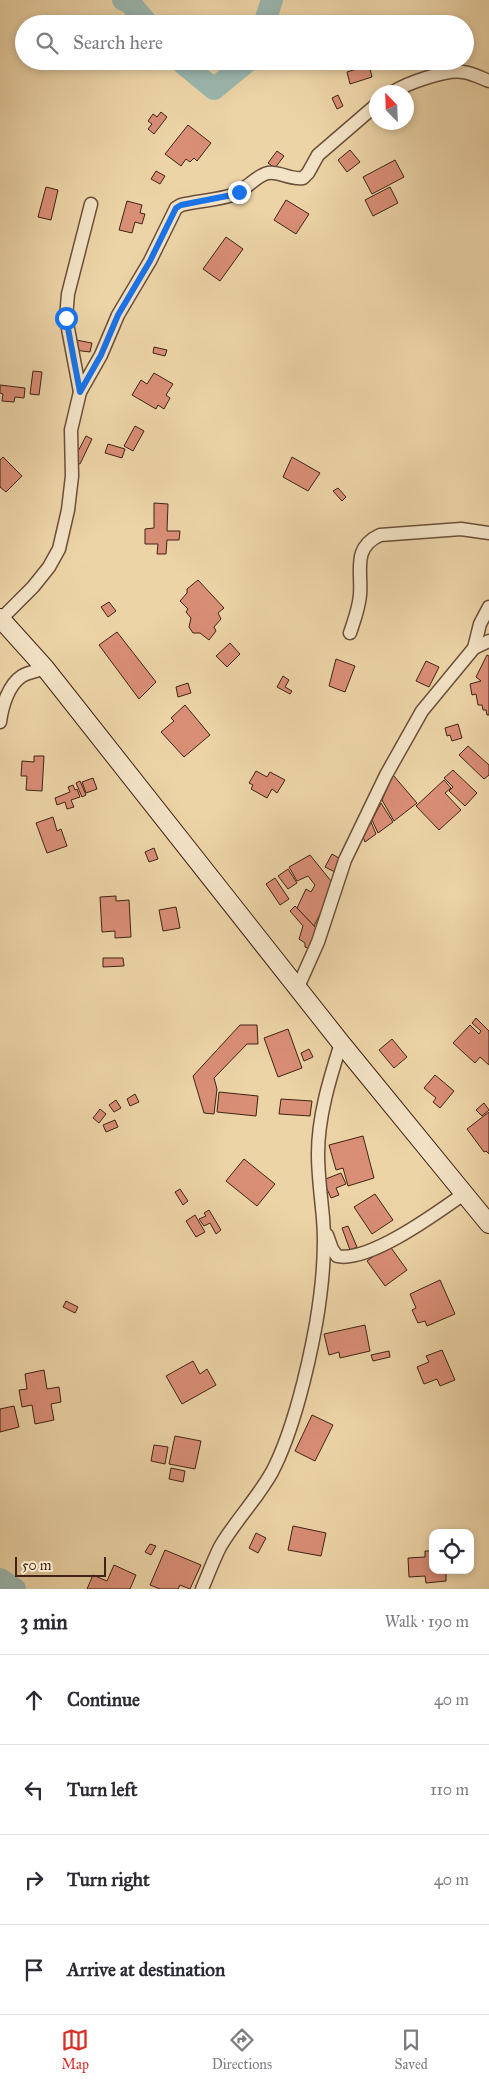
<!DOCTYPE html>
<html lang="en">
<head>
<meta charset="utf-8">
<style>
  body { margin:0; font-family:"IM FELL Great Primer",serif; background:#f7f7f7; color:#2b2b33 }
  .controls { position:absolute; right:15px; bottom:15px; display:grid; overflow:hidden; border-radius:10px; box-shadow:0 2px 8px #0003 }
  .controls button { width:45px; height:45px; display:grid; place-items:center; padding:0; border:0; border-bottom:1px solid #e1e1e2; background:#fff; color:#2b2b33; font:25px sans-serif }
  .compass { position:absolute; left:369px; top:85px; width:45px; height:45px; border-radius:50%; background:#fff; box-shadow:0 2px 8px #0003; rotate:337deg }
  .scale { position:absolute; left:15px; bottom:12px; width:91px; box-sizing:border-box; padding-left:5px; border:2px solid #402315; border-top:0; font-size:14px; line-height:18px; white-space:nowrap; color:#402315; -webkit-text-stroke:4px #f3e3c6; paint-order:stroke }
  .stop { position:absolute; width:15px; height:15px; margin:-11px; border:4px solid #1a73e8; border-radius:50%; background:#fff }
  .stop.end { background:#1a73e8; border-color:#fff; box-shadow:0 1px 5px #0008 }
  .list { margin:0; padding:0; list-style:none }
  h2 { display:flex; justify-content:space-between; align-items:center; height:65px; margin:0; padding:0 20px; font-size:21px }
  h2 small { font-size:16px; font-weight:400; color:#7c7c81 }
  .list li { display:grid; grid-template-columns:32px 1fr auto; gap:15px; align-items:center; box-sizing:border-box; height:90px; padding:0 20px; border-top:1px solid #e1e1e2 }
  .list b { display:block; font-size:19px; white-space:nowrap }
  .list em { font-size:16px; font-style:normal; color:#7c7c81 }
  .icon { flex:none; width:28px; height:28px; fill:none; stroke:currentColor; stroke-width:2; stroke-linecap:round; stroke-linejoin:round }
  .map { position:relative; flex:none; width:489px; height:1589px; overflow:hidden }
  .search { position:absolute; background:#fff; box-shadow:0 2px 8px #0003; left:15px; right:15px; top:15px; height:55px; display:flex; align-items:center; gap:12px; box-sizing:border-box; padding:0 18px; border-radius:28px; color:#7c7c81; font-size:19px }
  .sheet { height:425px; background:#fff }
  nav { display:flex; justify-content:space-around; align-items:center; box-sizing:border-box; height:70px; border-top:1px solid #e1e1e2; background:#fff; font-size:14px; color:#7c7c81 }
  nav a { display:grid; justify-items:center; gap:2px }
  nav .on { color:#d93025 }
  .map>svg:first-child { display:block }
</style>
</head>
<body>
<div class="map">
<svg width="489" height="1589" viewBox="0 0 489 1589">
  <rect width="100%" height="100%" fill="#ecd4a7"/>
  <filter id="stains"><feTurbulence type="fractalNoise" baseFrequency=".004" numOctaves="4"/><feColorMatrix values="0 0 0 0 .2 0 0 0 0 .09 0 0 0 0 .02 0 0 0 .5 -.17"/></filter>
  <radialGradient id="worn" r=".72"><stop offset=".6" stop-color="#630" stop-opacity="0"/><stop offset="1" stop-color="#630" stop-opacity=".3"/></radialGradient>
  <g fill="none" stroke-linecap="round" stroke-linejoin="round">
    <!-- river -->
    <g stroke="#9ab7af" stroke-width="22">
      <path d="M123,0L130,3L148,24"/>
      <path d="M264,24L272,0"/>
      <path d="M180,61L214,89L248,61"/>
      <path d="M0,1579L15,1589"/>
    </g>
  </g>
  <!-- building -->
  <g fill="#d98e76" stroke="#402315">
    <path d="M369,65L372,77L350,84L347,72Z"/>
    <path d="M338,95L343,106L337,109L332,98Z"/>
    <path d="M161,112L167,117L154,134L148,129L152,124L148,121L153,114L157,117Z"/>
    <path d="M188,125L211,143L197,161L194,158L190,162L186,159L181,166L165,154Z"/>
    <path d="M350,150L360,162L347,172L338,160Z"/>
    <path d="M277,151L284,156L275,168L268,163Z"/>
    <path d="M395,160L404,177L372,194L363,177Z"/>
    <path d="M156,171L165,176L160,184L151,179Z"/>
    <path d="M46,187L58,190L51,220L38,217Z"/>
    <path d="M390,187L398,203L373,216L365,200Z"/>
    <path d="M286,200L309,214L296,234L274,220Z"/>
    <path d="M127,201L142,205L140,213L145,214L142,224L135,222L132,233L119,230Z"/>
    <path d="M226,237L243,249L220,281L203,269Z"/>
    <path d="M76,340L92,343L90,352L74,350Z"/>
    <path d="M154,347L167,350L165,356L153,353Z"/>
    <path d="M33,371L42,372L39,395L30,394Z"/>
    <path d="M154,373L173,384L166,395L170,398L164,409L158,405L156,409L132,395L141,380L147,384Z"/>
    <path d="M0,385L25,388L24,398L15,397L14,402L2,401L3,394L0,393Z"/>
    <path d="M135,426L144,431L133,451L124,446Z"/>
    <path d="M86,436L92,439L80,464L73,461Z"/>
    <path d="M108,444L125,449L122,458L105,453Z"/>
    <path d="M3,457L22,476L6,492L0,487V460Z"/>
    <path d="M292,457L320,473L308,491L283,477Z"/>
    <path d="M338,488L346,497L342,501L333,491Z"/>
    <path d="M154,503L168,504L167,531H180L179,540H167L166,554H157L158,544H145V529L154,528Z"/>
    <path d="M198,580L224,608L218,613L221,619L214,627L216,631L209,640L200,633H193L189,627L191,618L186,612L188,609L180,601L187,593V589Z"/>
    <path d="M109,602L116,611L108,617L101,607Z"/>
    <path d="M117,632L156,682L139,699L99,645Z"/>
    <path d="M230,643L240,654L227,667L216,656Z"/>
    <path d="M487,655L489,656V715H487L486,710H483L482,705H478L476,694L472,695L470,684L481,681L476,677Z"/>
    <path d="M336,659L355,666L345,692L329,686Z"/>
    <path d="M426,661L439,667L429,687L416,681Z"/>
    <path d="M283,676L289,680L285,687L292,691L290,694L277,687Z"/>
    <path d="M188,683L191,693L178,697L176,687Z"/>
    <path d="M185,705L210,735L184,757L161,732L174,721L171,718Z"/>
    <path d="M458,724L462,738L452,741L450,735L447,736L445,728Z"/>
    <path d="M468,746L489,765V775L484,779L459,755Z"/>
    <path d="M34,756H44L42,791L26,790L27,776H21L22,761L34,762Z"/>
    <path d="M453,770L477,793L465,806L449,791L453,787L444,778Z"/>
    <path d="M256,771L267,777L270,772L285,780L277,793L272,789L267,798L251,789L253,785L249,783Z"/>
    <path d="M393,775L417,803L394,821L382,800Z"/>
    <path d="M93,778L97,789L86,793L82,782Z"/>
    <path d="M444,780L451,788L445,793L461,810L439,830L416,806Z"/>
    <path d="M80,781L86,795L82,797L76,783Z"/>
    <path d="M73,785L75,790L77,789L80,797L71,800L74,807L67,809L65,802L57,805L55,798L70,792L68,787Z"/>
    <path d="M381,803L393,822L378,833L372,820Z"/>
    <path d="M53,817L57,831L61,829L67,846L47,853L36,823Z"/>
    <path d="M371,822L376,834L365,842L363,837Z"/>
    <path d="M154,848L158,859L149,862L145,852Z"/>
    <path d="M332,854L342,860L335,872L325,867Z"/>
    <path d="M310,855L331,881L326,902L314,926L297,908L306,889L311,892L315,885L308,876L297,881L289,867Z"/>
    <path d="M288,869L297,883L288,889L278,876Z"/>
    <path d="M275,878L289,899L280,905L266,884Z"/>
    <path d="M116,896V901L129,900L131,937L115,938V931L102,932L100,897Z"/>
    <path d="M295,906L319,931L310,949L305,947V943L299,939L303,926L290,911Z"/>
    <path d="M176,907L180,928L163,931L159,910Z"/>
    <path d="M103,958H123L124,966L103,967Z"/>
    <path d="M476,1018L489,1031V1065L480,1057L475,1063L453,1043L470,1025L479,1034L481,1031L472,1023Z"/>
    <path d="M240,1025H257L258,1044H247L214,1078L217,1089L214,1114L204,1113L193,1076Z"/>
    <path d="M288,1029L302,1068L278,1077L264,1038Z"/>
    <path d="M392,1039L407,1057L394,1068L379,1050Z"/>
    <path d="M309,1049L313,1057L304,1061L301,1053Z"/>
    <path d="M435,1075L454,1091L440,1108L433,1102L436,1098L424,1088Z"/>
    <path d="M219,1092L258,1096L256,1116L217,1112Z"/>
    <path d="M135,1094L139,1102L130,1106L127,1099Z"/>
    <path d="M281,1099L312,1101L310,1116L279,1114Z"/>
    <path d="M116,1100L121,1108L114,1112L109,1105Z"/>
    <path d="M484,1103L489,1110L482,1116L476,1110Z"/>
    <path d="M100,1109L106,1114L99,1123L93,1118Z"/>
    <path d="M489,1112V1154L486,1151L484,1152L467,1129Z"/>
    <path d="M115,1120L118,1127L106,1132L103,1125Z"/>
    <path d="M363,1136L374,1178L348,1186L343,1168L336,1170L329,1145Z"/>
    <path d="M244,1159L275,1184L257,1206L226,1181Z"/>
    <path d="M341,1173L346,1184L336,1188L339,1195L331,1198L323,1180Z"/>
    <path d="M180,1189L188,1201L183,1205L175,1192Z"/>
    <path d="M375,1194L393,1220L372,1234L354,1207Z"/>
    <path d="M209,1210L221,1230L216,1234L210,1223L204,1226L199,1219L206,1216L204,1213Z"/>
    <path d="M195,1215L205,1232L196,1237L186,1221Z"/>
    <path d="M348,1226L357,1247L350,1250L342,1228Z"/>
    <path d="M389,1245L407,1270L385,1286L367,1261Z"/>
    <path d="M440,1280L455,1314L427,1326L425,1321L418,1323L412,1310L416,1308L410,1294Z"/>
    <path d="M66,1301L78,1307L75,1313L63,1307Z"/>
    <path d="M365,1325L370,1351L340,1358L339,1352L329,1355L324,1334Z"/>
    <path d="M442,1350L455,1380L440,1386L437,1379L424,1384L417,1367L429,1362L426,1356Z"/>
    <path d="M389,1351L390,1357L373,1361L371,1355Z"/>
    <path d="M193,1361L200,1374L207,1369L216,1385L182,1404L166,1376Z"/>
    <path d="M44,1370L47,1389L59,1387L61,1402L51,1404L54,1420L35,1424L32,1405L22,1407L19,1390L27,1389L25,1374Z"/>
    <path d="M14,1406L19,1427L0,1432V1409Z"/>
    <path d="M312,1415L333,1425L315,1461L295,1451Z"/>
    <path d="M175,1436L201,1441L195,1469L169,1464Z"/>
    <path d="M154,1445L168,1447L165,1464L151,1461Z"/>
    <path d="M171,1468L185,1471L183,1482L169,1479Z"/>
    <path d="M293,1526L326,1533L321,1556L288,1550Z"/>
    <path d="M256,1533L266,1538L258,1553L249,1548Z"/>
    <path d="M150,1544L156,1546L151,1555L145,1552Z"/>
    <path d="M165,1550L201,1565L190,1589L180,1585L178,1589H160L150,1585Z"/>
    <path d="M425,1551H433V1570H446V1581L426,1583L425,1576L409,1577L408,1558L425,1557Z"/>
    <path d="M114,1565L136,1575L130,1589H87L93,1575L107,1581Z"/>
  </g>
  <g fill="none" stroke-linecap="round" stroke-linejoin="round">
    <!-- minor casing -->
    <g stroke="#6b4f3a" stroke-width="15">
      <g id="minor">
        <path d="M393,92C408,83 446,69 463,72C472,73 481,78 489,81"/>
        <path d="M80,392L66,318L68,294L91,204"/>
        <path d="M1,619L33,587L49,567L59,549L68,510L72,476L71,430L80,392L101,355L118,315L150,261L176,208L181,205C197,201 220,200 235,194C247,189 255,176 268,173C279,171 290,180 303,178L308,173L318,155L376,105"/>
        <path d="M350,633C354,621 359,608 360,595C362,570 352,548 380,535L461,529L489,533"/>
        <path d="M474,648L489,641"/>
        <path d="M0,722C2,707 8,685 22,676C29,672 38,671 45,668"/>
        <path d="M298,987L318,942L345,860L386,775L422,711L474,648L480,624L489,607"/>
        <path d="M327,1235L332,1249L337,1256C369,1263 438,1212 465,1193"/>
        <path d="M202,1589C208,1575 213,1561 220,1547C235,1521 257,1499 272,1472C293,1432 308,1368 316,1324C322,1289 326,1253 323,1218C321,1196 318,1175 318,1154C318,1116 330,1078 341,1043"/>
      </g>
    </g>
    <!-- secondary casing -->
    <g stroke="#402315" stroke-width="20">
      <path id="secondary" d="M0,618L45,668L341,1043L489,1224"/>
    </g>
    <!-- minor -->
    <use href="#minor" stroke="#f3e3c6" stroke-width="12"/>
    <!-- secondary -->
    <use href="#secondary" stroke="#f3e3c6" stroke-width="18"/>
  </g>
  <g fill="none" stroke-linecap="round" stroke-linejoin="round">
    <!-- route -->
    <path stroke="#1a73e8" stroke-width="6" d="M66,318L80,392L101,355L118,315L150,261L176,208L181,205L232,195L239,192"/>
  </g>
  <rect width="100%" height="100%" filter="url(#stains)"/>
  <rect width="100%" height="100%" fill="url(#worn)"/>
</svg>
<div class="controls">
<button><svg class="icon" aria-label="locate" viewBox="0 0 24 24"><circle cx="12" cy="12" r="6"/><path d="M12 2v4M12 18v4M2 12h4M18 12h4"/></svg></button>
</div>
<svg class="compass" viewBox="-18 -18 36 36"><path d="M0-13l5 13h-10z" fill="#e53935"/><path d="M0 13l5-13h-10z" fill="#7c7c81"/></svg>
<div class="scale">50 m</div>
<div class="stop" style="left:66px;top:318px"></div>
<div class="stop end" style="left:239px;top:192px"></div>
<div class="search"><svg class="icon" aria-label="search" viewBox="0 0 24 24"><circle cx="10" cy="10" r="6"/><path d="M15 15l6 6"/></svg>Search here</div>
</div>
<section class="sheet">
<h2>3 min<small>Walk · 190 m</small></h2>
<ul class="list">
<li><svg class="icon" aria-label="ahead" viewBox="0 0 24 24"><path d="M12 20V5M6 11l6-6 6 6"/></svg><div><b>Continue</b></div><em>40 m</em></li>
<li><svg class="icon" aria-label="left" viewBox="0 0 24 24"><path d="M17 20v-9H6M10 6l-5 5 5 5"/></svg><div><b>Turn left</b></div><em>110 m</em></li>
<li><svg class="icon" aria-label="right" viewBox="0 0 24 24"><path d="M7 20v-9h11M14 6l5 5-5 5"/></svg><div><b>Turn right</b></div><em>40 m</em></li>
<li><svg class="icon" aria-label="arrive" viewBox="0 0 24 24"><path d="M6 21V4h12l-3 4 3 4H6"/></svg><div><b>Arrive at destination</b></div></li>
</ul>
</section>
<nav>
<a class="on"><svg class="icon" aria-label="map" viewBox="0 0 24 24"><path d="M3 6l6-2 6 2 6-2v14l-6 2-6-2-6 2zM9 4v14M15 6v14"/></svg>Map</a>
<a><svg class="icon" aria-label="directions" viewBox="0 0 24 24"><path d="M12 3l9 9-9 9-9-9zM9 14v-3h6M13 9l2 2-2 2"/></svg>Directions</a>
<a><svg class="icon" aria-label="saved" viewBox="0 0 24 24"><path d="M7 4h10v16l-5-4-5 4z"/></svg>Saved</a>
</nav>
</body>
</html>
